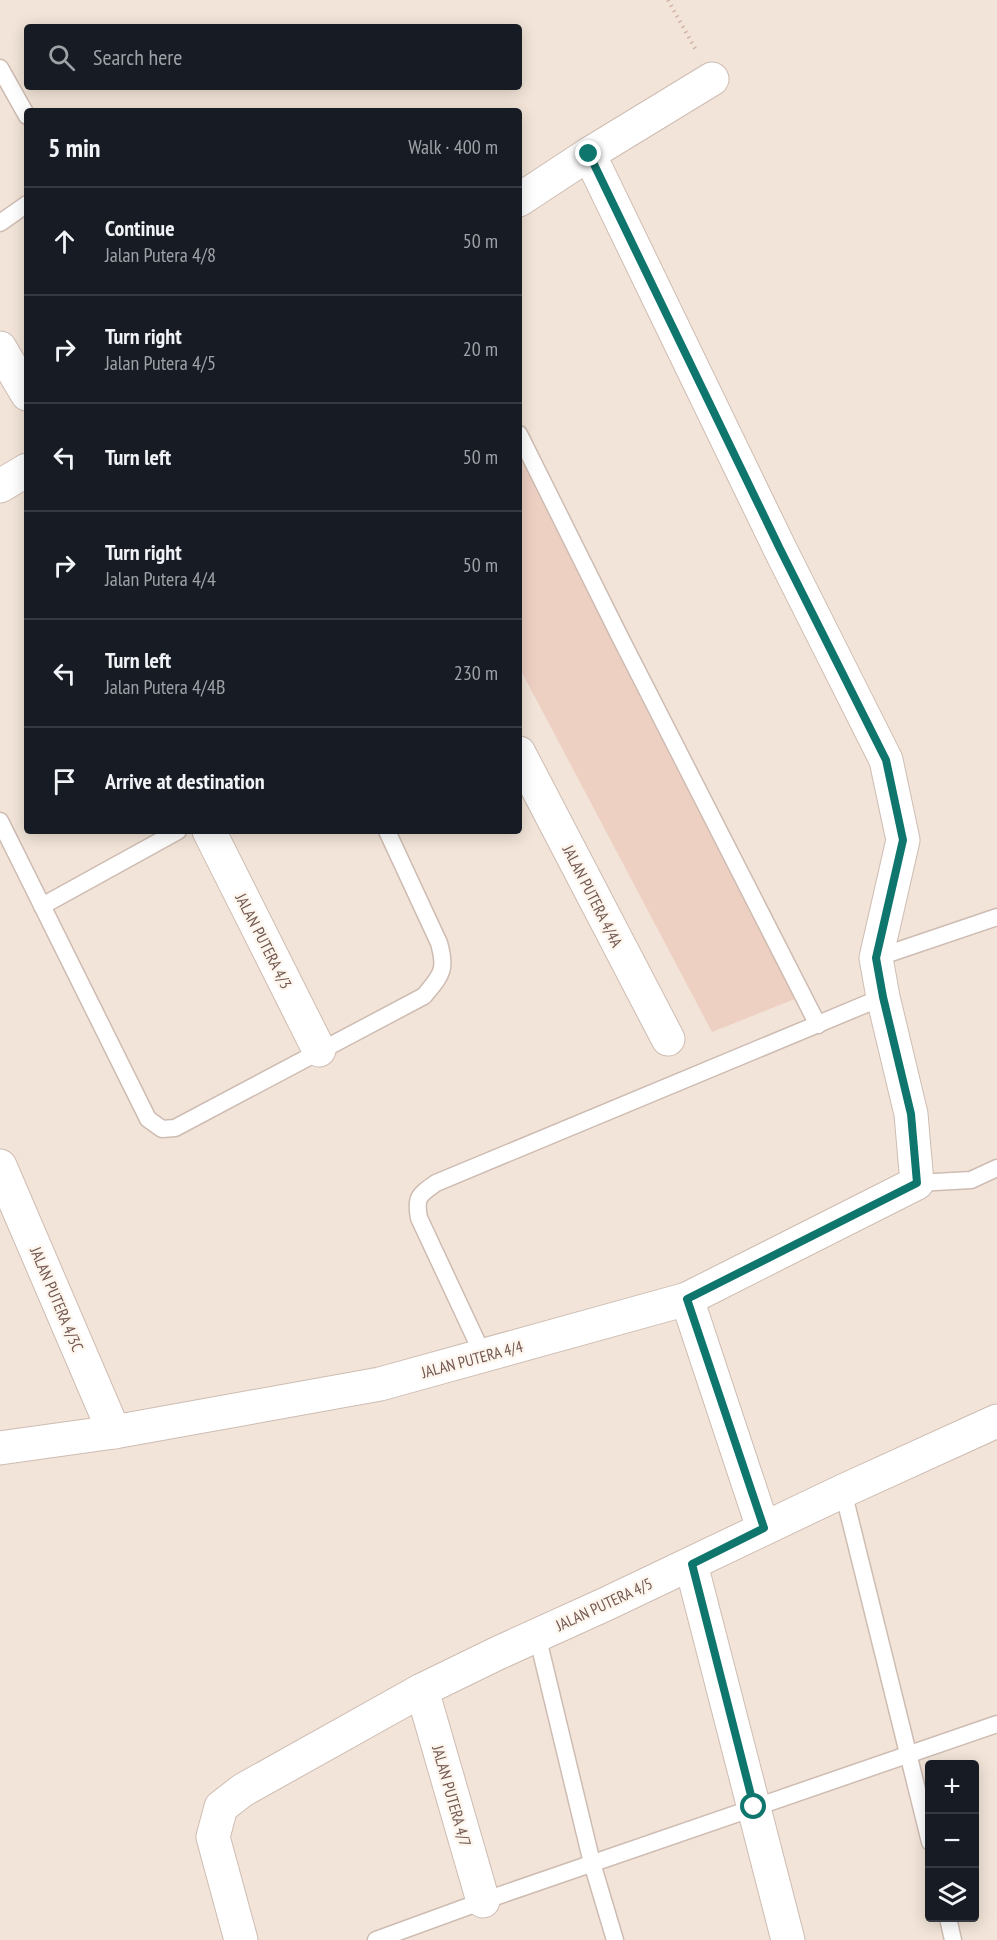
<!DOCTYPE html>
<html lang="en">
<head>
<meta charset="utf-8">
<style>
  body { margin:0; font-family:"PT Sans Narrow",sans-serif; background:#20242c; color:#f1f3f6 }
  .controls { position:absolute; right:18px; bottom:18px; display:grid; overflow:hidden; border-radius:6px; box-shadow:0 3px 15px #0003 }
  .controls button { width:54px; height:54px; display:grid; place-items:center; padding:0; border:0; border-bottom:2px solid #363941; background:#171b24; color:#f1f3f6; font:30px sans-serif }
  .stop { position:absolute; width:18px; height:18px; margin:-14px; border:4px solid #0f766e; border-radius:50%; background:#fff }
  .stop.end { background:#0f766e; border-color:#fff; box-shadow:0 2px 6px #0008 }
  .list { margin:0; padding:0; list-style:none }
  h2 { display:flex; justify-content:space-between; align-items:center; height:78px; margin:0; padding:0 24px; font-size:26px }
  h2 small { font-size:20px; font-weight:400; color:#9ea1a6 }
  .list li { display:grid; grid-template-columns:39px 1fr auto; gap:18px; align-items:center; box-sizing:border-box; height:108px; padding:0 24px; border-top:2px solid #363941 }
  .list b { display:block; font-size:22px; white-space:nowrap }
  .list p { margin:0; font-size:20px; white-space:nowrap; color:#9ea1a6 }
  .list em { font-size:20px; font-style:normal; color:#9ea1a6 }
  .icon { flex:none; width:33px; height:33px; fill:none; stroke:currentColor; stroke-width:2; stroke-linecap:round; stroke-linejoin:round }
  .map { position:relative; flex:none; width:997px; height:1940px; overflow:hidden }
  .search { position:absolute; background:#171b24; box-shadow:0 3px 15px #0003; left:24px; top:24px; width:498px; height:66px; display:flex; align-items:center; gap:15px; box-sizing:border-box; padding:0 21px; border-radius:6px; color:#9ea1a6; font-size:22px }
  .panel { position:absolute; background:#171b24; box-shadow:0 3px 15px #0003; left:24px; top:108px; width:498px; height:726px; border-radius:6px }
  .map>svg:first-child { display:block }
</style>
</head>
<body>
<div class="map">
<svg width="997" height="1940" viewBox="0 0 997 1940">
  <rect width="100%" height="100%" fill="#fbf2e9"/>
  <!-- residential -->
  <path fill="#f2e4d8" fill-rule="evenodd" d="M0,0H997V1940H0ZM27,27H519V87H27ZM27,111H519V831H27ZM930,1764H974V1918H930Z"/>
  <!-- building -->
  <path fill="#eed0c3" d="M519,448L795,999L712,1032L519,667Z"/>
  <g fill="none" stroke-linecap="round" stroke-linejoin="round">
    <!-- service casing -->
    <g stroke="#cebcb2" stroke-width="19">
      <g id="service">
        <path d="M0,68L27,116"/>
        <path d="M0,223L27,204"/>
        <path d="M519,434L620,637L818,1025"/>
        <path d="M0,821L148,1119L162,1129L175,1128L424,996C441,975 447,971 439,943L387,831"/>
        <path d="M42,906L178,831"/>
        <path d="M876,958L997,917"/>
        <path d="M917,1183L971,1180L997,1168"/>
        <path d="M484,1357L419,1218C415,1197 419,1195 436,1183L883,997"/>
        <path d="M843,1491L930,1842"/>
        <path d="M537,1635L592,1863L615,1940"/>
        <path d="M948,1918L953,1940"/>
        <path d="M376,1940L483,1901L997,1724"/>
      </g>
    </g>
    <!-- minor casing -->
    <g stroke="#cebcb2" stroke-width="35">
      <g id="minor">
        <path d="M519,200L589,154L712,79"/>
        <path d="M0,348L27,394"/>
        <path d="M0,486L27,470"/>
        <path d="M519,753L668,1039"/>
        <path d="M209,831L319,1050"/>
        <path d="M0,1166L114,1432"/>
        <path d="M687,1299L763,1528"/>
        <path d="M0,1448L114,1432L380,1384L687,1299L917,1183L911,1114L883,997L876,958L903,840L886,760L780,549L589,154"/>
        <path d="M691,1564L788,1940"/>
        <path d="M422,1690L483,1901"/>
        <path d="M241,1940L213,1837L221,1807L243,1790L422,1690L498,1653L606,1604L843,1491L997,1421"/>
      </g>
    </g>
    <!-- path -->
    <path stroke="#d3b3a6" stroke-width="4" stroke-dasharray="1.5 4.5" stroke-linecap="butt" d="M668,0L697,52"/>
    <!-- service -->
    <use href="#service" stroke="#fff" stroke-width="16"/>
    <!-- minor -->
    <use href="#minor" stroke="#fff" stroke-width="33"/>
  </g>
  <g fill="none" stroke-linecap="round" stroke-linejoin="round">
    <!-- route -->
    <path stroke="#0f766e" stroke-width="8" d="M589,154L780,549L886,760L903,840L876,958L883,997L911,1114L917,1183L687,1299L764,1528L692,1564L754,1807"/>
  </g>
  <g text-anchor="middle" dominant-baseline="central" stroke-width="5" stroke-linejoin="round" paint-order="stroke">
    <!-- street labels -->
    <g font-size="16" fill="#73584f" stroke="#fdf6ef">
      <text transform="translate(593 896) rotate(63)">JALAN PUTERA 4/4A</text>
      <text transform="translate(264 941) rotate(63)">JALAN PUTERA 4/3</text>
      <text transform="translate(57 1299) rotate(67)">JALAN PUTERA 4/3C</text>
      <text transform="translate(472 1359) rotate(-15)">JALAN PUTERA 4/4</text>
      <text transform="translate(604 1604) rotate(-25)">JALAN PUTERA 4/5</text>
      <text transform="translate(452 1796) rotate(74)">JALAN PUTERA 4/7</text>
    </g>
  </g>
</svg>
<div class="controls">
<button>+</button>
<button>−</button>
<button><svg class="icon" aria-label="layers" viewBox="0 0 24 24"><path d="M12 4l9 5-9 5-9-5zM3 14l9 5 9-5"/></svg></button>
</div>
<div class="stop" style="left:754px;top:1807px"></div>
<div class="stop end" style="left:589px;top:154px"></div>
<div class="search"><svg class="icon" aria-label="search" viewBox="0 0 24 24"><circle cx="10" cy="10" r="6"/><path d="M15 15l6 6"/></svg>Search here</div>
<section class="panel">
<h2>5 min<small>Walk · 400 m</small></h2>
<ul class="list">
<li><svg class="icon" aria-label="ahead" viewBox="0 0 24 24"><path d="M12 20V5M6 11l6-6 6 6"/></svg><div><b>Continue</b><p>Jalan Putera 4/8</p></div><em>50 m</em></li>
<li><svg class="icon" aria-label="right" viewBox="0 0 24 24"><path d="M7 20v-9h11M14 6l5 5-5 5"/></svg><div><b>Turn right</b><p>Jalan Putera 4/5</p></div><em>20 m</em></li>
<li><svg class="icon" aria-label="left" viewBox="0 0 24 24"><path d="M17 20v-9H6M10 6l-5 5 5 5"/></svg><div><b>Turn left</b></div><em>50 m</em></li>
<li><svg class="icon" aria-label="right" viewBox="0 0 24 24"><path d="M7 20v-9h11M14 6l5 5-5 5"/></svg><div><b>Turn right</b><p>Jalan Putera 4/4</p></div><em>50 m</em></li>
<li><svg class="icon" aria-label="left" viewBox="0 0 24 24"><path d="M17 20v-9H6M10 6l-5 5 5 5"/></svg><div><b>Turn left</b><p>Jalan Putera 4/4B</p></div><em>230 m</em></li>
<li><svg class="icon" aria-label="arrive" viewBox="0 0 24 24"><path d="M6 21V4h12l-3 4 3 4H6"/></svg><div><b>Arrive at destination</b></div></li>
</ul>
</section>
</div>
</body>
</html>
